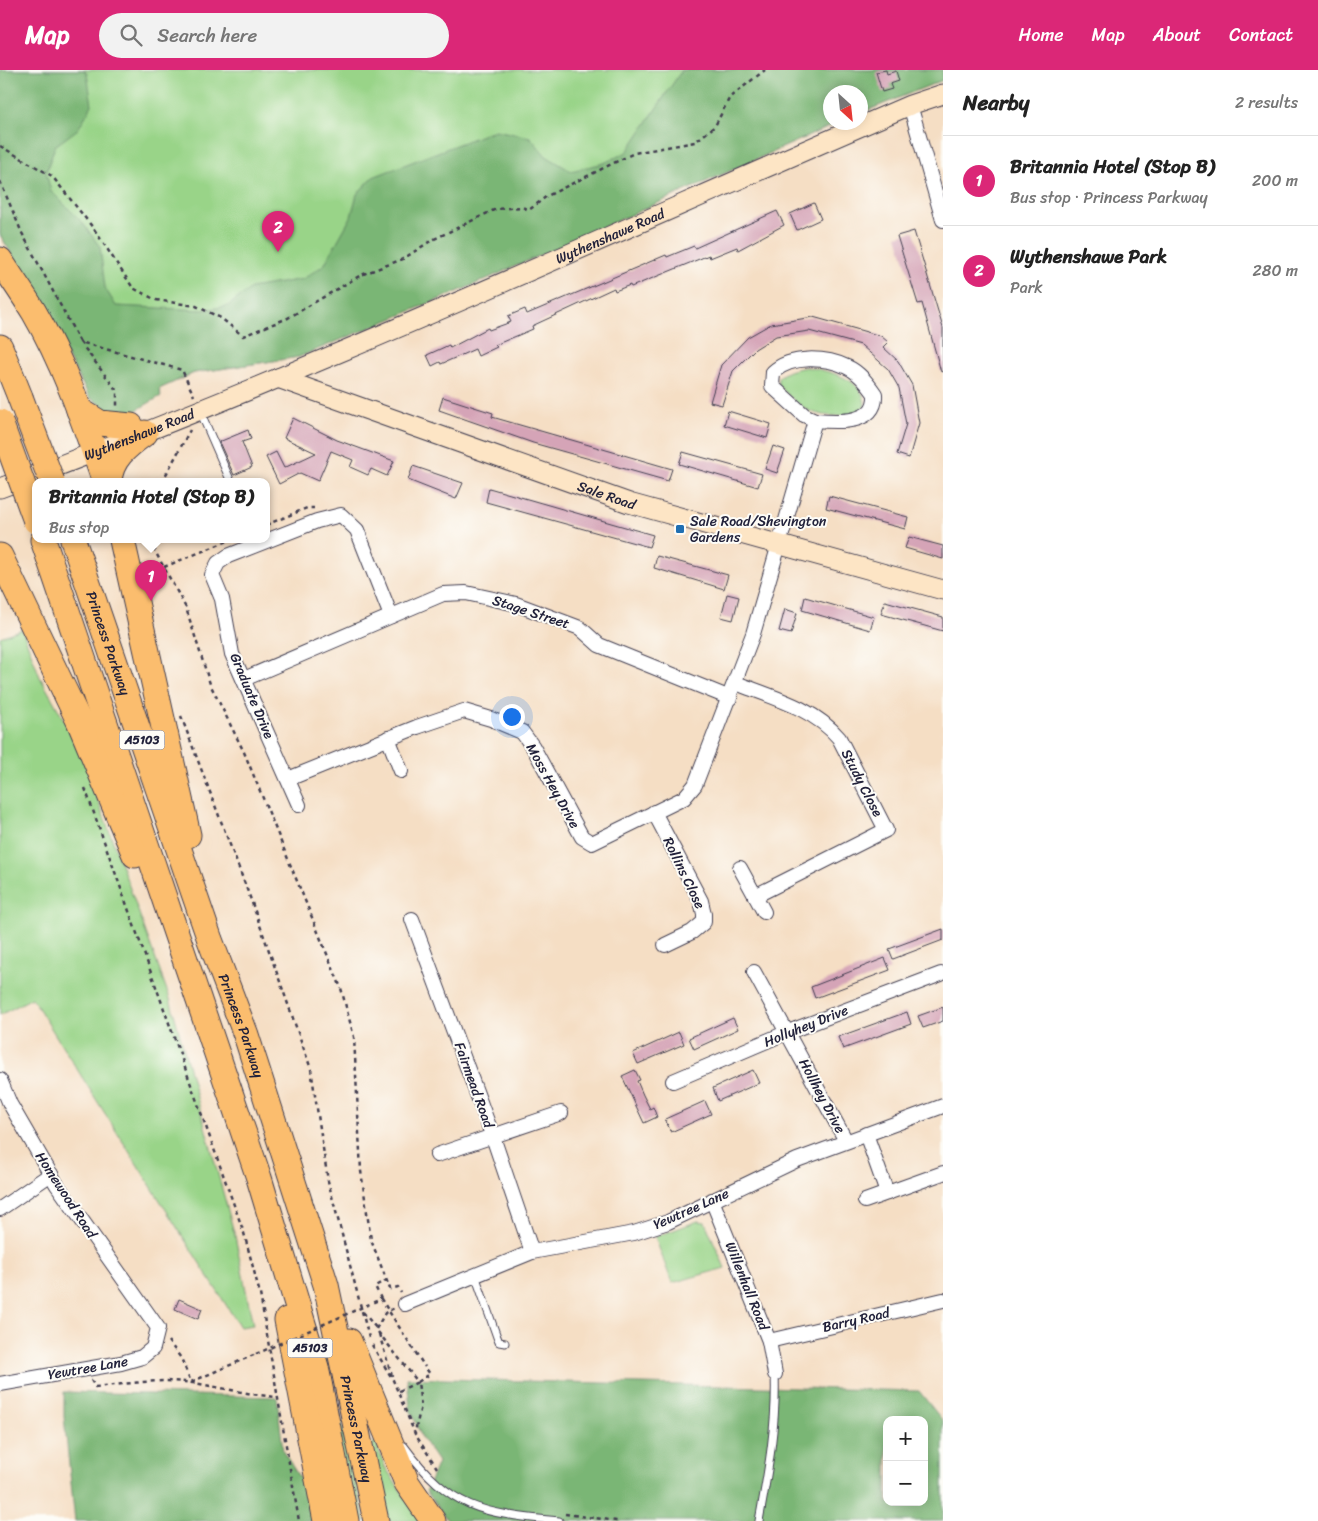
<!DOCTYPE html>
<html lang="en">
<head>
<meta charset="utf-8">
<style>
  body { margin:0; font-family:Sriracha,sans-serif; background:#f2f2f2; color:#222 }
  .controls { position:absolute; right:15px; bottom:15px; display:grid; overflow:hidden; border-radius:10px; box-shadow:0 2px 12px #0003 }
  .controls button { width:45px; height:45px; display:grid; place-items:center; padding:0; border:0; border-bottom:1px solid #e0e0e0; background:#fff; color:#222; font:25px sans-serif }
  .compass { position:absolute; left:823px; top:15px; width:45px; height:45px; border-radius:50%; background:#fff; box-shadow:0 2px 12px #0003; rotate:153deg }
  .you { position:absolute; left:511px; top:646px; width:18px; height:18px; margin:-12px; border:4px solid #fff; border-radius:50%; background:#1a73e8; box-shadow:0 0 0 8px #1a73e833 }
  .badge { display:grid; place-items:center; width:32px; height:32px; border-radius:50%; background:#db2777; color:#fff; font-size:16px; font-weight:700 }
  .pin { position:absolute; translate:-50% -41px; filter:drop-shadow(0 1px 2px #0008) }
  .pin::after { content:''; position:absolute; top:26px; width:18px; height:15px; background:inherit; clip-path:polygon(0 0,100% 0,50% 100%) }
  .popup { position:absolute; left:32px; top:408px; width:238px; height:65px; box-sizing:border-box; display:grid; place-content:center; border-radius:10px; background:#fff; filter:drop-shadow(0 1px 4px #0005); font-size:16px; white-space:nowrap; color:#767676 }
  .popup b { font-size:19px; color:#222 }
  .popup::after { content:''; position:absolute; left:50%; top:100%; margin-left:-10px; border:10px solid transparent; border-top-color:#fff }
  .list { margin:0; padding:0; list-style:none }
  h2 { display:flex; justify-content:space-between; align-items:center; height:65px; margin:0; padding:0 20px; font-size:21px }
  h2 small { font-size:16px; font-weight:400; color:#767676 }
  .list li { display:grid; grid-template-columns:32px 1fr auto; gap:15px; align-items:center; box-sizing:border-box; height:90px; padding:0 20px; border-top:1px solid #e0e0e0 }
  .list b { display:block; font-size:19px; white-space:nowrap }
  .list p { margin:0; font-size:16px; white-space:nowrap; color:#767676 }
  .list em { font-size:16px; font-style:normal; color:#767676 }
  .icon { flex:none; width:28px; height:28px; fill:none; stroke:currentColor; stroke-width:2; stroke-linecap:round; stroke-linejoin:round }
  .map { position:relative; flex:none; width:943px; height:1451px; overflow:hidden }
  header { display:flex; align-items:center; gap:30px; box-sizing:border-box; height:70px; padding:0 25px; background:#db2777; color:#fff }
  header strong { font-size:24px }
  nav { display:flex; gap:28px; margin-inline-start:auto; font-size:18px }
  .search { width:350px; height:45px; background:#f2f2f2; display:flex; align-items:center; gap:12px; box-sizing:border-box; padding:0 18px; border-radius:28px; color:#767676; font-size:19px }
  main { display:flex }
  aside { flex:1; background:#fff }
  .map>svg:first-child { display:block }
</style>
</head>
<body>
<header>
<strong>Map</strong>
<div class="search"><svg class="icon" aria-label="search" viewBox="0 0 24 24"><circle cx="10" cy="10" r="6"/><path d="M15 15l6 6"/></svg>Search here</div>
<nav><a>Home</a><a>Map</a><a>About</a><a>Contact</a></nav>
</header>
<main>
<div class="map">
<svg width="943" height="1451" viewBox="0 0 943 1451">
  <rect width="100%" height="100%" fill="#fdfcf7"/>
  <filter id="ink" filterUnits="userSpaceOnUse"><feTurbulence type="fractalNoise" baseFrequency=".02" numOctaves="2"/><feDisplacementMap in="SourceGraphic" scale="10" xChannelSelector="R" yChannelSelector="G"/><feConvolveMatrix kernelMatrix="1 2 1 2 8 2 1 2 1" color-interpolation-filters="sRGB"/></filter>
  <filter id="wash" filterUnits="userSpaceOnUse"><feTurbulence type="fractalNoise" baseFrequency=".0096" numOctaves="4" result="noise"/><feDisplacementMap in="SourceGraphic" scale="20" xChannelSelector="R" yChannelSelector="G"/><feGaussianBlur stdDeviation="1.12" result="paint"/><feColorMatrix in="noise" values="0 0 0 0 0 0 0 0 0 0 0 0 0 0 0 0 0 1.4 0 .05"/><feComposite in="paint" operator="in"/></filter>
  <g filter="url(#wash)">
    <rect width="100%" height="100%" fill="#f5dec4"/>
    <!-- green -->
    <g fill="#99d488" stroke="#5e7b62">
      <path d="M0,0H943V10L861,43V22H831V52L838,53L464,219L299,287L194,303L159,319L161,326L90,328L21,199L0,165Z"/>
      <path d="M806,297C828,301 865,308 865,336C851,350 818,348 802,337C793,331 786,322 778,315V308C786,300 796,299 806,297Z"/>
      <path d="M22,559L40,607L78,675L170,929L235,1166L253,1255L240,1257L32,928L0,945V567Z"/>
      <path d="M698,1151L705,1152L725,1198L672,1213L655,1167Z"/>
      <path d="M322,1268L365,1451H354L316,1270Z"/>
      <path d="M373,1372L376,1373L385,1397L421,1451H388L372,1376Z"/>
    </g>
    <!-- forest -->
    <g fill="#7ab674" stroke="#4e6c58" fill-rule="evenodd">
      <path d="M0,0H84L87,4L92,35L78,59L55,76L46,103L51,121L82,152L100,177L105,218L116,236L203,240L228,236L251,218L303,209L324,195L351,147L357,124L373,107L495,60L530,67L546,86L571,101L604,93L627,82L682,0H943V10L861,43V22H831V52L838,53L464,219L299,287L194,303L159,319L161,326L123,348L90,328L21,199L0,165Z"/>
      <path d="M407,1308L919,1321L943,1351V1451H448L426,1421L438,1392L422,1368L410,1339ZM887,1350H924V1432H887Z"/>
      <path d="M64,1322L277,1327L283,1381L304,1415L313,1451H75L64,1347Z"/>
    </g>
    <g id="blocks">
      <!-- building -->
      <g fill="#d5a4b7">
        <path d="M886,0L887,4L896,1L899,11L890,14L892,19L882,22L876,2Z"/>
        <path d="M814,133L821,149L797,160L790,144Z"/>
        <path d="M777,141L784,155L738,180L737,177L710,188L709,185L631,217L630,215L615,221L614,218L532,256L533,259L495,275L497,277L478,286L475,279L441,294L440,292L432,296L427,285L449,275L450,278L488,258L489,260L511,252L508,246L525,239L527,244L666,185L667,187L694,176L695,178Z"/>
        <path d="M914,161L943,258V301L941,302L922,233L918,234L897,166Z"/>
        <path d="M813,247L881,266L888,272L883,277L898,291L912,315L919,353L909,388L897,384L906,354L899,318L888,299L861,275L809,261L776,266L755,279L733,301L722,335L710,332L721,295L748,267L771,254Z"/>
        <path d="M443,327L493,343L492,347L672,399L668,411L533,373L439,340Z"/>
        <path d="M728,341L771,354L767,368L724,355Z"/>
        <path d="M293,348L337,370L394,391L387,406L371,399L368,405L350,397L353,390L331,381L318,411L300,403L279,414L266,387L276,382L284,398L316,383L284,368Z"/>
        <path d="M248,360L251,369L242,372L252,397L234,405L219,372Z"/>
        <path d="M773,376L785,380L777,403L765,399Z"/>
        <path d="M683,382L762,404L758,417L679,394Z"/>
        <path d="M413,396L463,413L456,429L408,410Z"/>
        <path d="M489,418L653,465L649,477L486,432Z"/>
        <path d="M829,426L908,447L905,459L826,438Z"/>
        <path d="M909,467L943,476V489L905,478Z"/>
        <path d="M657,486L728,505L724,519L654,498Z"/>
        <path d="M727,524L739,527L733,550L721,547Z"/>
        <path d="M805,527L874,547L870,560L802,540Z"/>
        <path d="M885,531L943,547V561L881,544Z"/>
        <path d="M785,539L797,543L791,564L779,561Z"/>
        <path d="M943,859V870L893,889L889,879Z"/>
        <path d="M885,888L890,900L815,928L811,917Z"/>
        <path d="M943,937V951L923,958L918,946Z"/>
        <path d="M907,942L911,954L843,979L838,967Z"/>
        <path d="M733,948L738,959L694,979L689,968Z"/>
        <path d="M679,962L684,974L638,994L633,983Z"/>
        <path d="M635,1000L640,1010L637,1011L643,1025L650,1039L653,1037L657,1047L644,1053L622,1006Z"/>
        <path d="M753,1000L759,1013L718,1031L713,1018Z"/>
        <path d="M705,1031L711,1044L671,1062L665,1049Z"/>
        <path d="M179,1229L202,1239L198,1249L175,1239Z"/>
      </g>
    </g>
  </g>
  <g filter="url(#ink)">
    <use href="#blocks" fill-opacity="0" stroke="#423e50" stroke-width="1"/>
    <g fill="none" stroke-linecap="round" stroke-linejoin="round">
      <!-- lane casing -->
      <g stroke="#423e50" stroke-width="9">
        <g id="lane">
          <path d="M200,341L231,412"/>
          <path d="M475,1205L497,1267L499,1272L505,1273"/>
          <path d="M404,1376C452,1441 483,1443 559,1451"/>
          <path d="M759,1451C768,1402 777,1354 775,1304"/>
        </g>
      </g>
      <!-- street casing -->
      <g stroke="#423e50" stroke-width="16">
        <g id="street">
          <path d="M910,35L943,150"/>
          <path d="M244,609L443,524L466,523L516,534L580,558L599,575L730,628"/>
          <path d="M736,613C772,627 814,638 839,668L886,760L755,826"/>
          <path d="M388,668L401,701"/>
          <path d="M288,709L417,657L464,641L491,649L522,662L533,677L582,767L592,773L684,728L695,715L753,564L815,350C837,352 877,355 875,324C868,314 859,302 847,297C826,287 791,285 773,302L772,316L804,345L815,350"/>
          <path d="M299,735L232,584L222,529L212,505L218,493L228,486L317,451L341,445L357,460L391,546"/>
          <path d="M654,742L701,831L704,844V852L692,862L665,875"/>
          <path d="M740,798L764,842"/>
          <path d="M412,849L493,1067L532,1182"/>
          <path d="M754,902L846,1071"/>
          <path d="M0,1010L10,1034L57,1115L158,1258L153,1278L142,1287L121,1293L0,1314"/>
          <path d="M673,1011L788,962L941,904"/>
          <path d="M866,1064L887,1123"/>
          <path d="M437,1085L561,1043"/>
          <path d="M712,1130L769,1271L775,1304"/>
          <path d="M865,1131L943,1103"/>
          <path d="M0,1139L51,1104"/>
          <path d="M405,1234L532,1182L634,1163L668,1152L797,1090L943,1036"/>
          <path d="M769,1271L943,1230"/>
        </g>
      </g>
      <!-- secondary casing -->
      <g stroke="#423e50" stroke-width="21">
        <g id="secondary">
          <path id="s1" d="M278,308L629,433L943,520"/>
          <path id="s2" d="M0,418C309,303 608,165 910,35L943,24"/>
        </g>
      </g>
      <!-- highway casing -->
      <g stroke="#423e50" stroke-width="27">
        <g id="highway">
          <path d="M0,190C11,207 23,224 34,242C65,295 85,355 105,412"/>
          <path d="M0,277L20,327"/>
          <path d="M79,340L100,353L131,356"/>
          <path d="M109,412C110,389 127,376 145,363"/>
          <path d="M43,470L259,1108L316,1297L346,1451"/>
          <path id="s3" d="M73,470L210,870L246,965L326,1215L376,1451"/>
          <path d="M122,470L188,765"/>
          <path d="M0,486L79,651L135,785"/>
          <path d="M287,1250L326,1451"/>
          <path d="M349,1271L407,1413L433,1451"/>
        </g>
      </g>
      <!-- path -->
      <g stroke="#423e50" stroke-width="2.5" stroke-dasharray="4 4" stroke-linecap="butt">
        <path d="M0,76L52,106L94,159L133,218L156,230L196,236L221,248L243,266L288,248L361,205L403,189L432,170L496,139L522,137L529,140L547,126L634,83L695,72L715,56L730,27L765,0"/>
        <path d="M0,111L22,163L80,272L182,300L194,326"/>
        <path d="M80,272L117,321V337"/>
        <path d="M162,412L190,360"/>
        <path d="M266,455L307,438H314"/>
        <path d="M151,470L156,483L186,538L210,614L244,682L341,918L354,967L361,1101L371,1170L390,1219L398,1217L401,1223"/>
        <path d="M164,497L230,470"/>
        <path d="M181,646L251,830L311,999L328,1111L369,1268"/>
        <path d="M85,718L244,1163L260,1224L299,1451"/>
        <path d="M381,1229L375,1216L387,1210"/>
        <path d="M363,1242L377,1259"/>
        <path d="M376,1259L385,1243L394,1238"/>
        <path d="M378,1262L418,1312L430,1304L425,1297"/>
        <path d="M379,1264L392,1306"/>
        <path d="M168,1271L181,1288L191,1312L256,1284"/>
        <path d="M372,1275L393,1310L415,1364L437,1398"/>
        <path d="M91,1310L95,1317C127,1314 161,1308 193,1313C221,1317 249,1325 277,1327"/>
        <path d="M399,1321L418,1312L421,1336L415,1362"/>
        <path d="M565,1444L617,1451"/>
      </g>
      <!-- lane -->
      <use href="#lane" stroke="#fff" stroke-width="7"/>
      <!-- street -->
      <use href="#street" stroke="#fff" stroke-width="14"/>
      <!-- secondary -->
      <use href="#secondary" stroke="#fde5c5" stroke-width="19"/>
      <!-- highway -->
      <use href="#highway" stroke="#fbbd6e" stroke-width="25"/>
      <!-- highway-bridge casing -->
      <g stroke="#423e50" stroke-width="27" stroke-linecap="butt">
        <g id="highway-bridge">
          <path d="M20,327L52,412"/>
          <path d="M0,352L36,451"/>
        </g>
      </g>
      <!-- path-bridge -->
      <path stroke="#423e50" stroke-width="2.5" stroke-dasharray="4 4" stroke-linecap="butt" d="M256,1284L381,1229L425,1297"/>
      <!-- highway-bridge -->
      <use href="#highway-bridge" stroke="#fbbd6e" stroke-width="25"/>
    </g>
  </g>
  <!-- markers -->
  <rect fill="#1f6fb2" stroke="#fdfcf7" stroke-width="2" x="675" y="454" width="10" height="10" rx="2.5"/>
  <g text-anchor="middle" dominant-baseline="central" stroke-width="4" stroke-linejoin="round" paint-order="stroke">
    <!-- shield labels -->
    <g fill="#fdfcf7" stroke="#646373" stroke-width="1">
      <rect x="119.5" y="660.5" width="45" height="19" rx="4"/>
      <rect x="287.5" y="1268.5" width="45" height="19" rx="4"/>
    </g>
    <g font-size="12" font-weight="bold" fill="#22223b">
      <text x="142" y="670">A5103</text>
      <text x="310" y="1278">A5103</text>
    </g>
    <!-- street labels -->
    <g font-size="14" fill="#22223b" stroke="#fdfcf7">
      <text stroke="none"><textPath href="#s2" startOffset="660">Wythenshawe Road</textPath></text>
      <text stroke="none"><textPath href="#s2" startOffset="149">Wythenshawe Road</textPath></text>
      <text stroke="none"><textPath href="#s1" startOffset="349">Sale Road</textPath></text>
      <text transform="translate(531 542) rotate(18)">Stage Street</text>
      <text stroke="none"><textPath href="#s3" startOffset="109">Princess Parkway</textPath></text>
      <text transform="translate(252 626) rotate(67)">Graduate Drive</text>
      <text transform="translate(862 713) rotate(63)">Study Close</text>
      <text transform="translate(553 716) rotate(61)">Moss Hey Drive</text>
      <text transform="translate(684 803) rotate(64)">Rollins Close</text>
      <text stroke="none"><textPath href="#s3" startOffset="514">Princess Parkway</textPath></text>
      <text transform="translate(806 956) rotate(-22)">Hollyhey Drive</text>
      <text transform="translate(474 1015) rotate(70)">Fairmead Road</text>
      <text transform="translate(822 1026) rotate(62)">Hollhey Drive</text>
      <text transform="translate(66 1125) rotate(57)">Homewood Road</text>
      <text transform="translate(691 1139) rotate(-24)">Yewtree Lane</text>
      <text transform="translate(747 1216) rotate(68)">Willenhall Road</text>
      <text transform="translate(856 1250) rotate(-13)">Barry Road</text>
      <text transform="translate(88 1298) rotate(-10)">Yewtree Lane</text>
      <text stroke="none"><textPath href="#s3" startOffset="934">Princess Parkway</textPath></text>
    </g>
    <!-- poi labels -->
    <g font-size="14" fill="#22223b" stroke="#fdfcf7" text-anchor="start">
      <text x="690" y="451">Sale Road/Shevington<tspan x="690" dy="16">Gardens</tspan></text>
    </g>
  </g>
</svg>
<div class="controls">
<button>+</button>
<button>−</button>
</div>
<svg class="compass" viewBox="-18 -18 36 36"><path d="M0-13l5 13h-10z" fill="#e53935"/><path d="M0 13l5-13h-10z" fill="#767676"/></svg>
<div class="you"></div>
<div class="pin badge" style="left:151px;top:531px">1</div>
<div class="popup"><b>Britannia Hotel (Stop B)</b>Bus stop</div>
<div class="pin badge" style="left:278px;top:182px">2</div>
</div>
<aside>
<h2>Nearby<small>2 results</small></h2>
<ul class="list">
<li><span class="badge">1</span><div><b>Britannia Hotel (Stop B)</b><p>Bus stop · Princess Parkway</p></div><em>200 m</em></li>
<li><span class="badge">2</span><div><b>Wythenshawe Park</b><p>Park</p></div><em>280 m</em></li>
</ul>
</aside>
</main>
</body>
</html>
